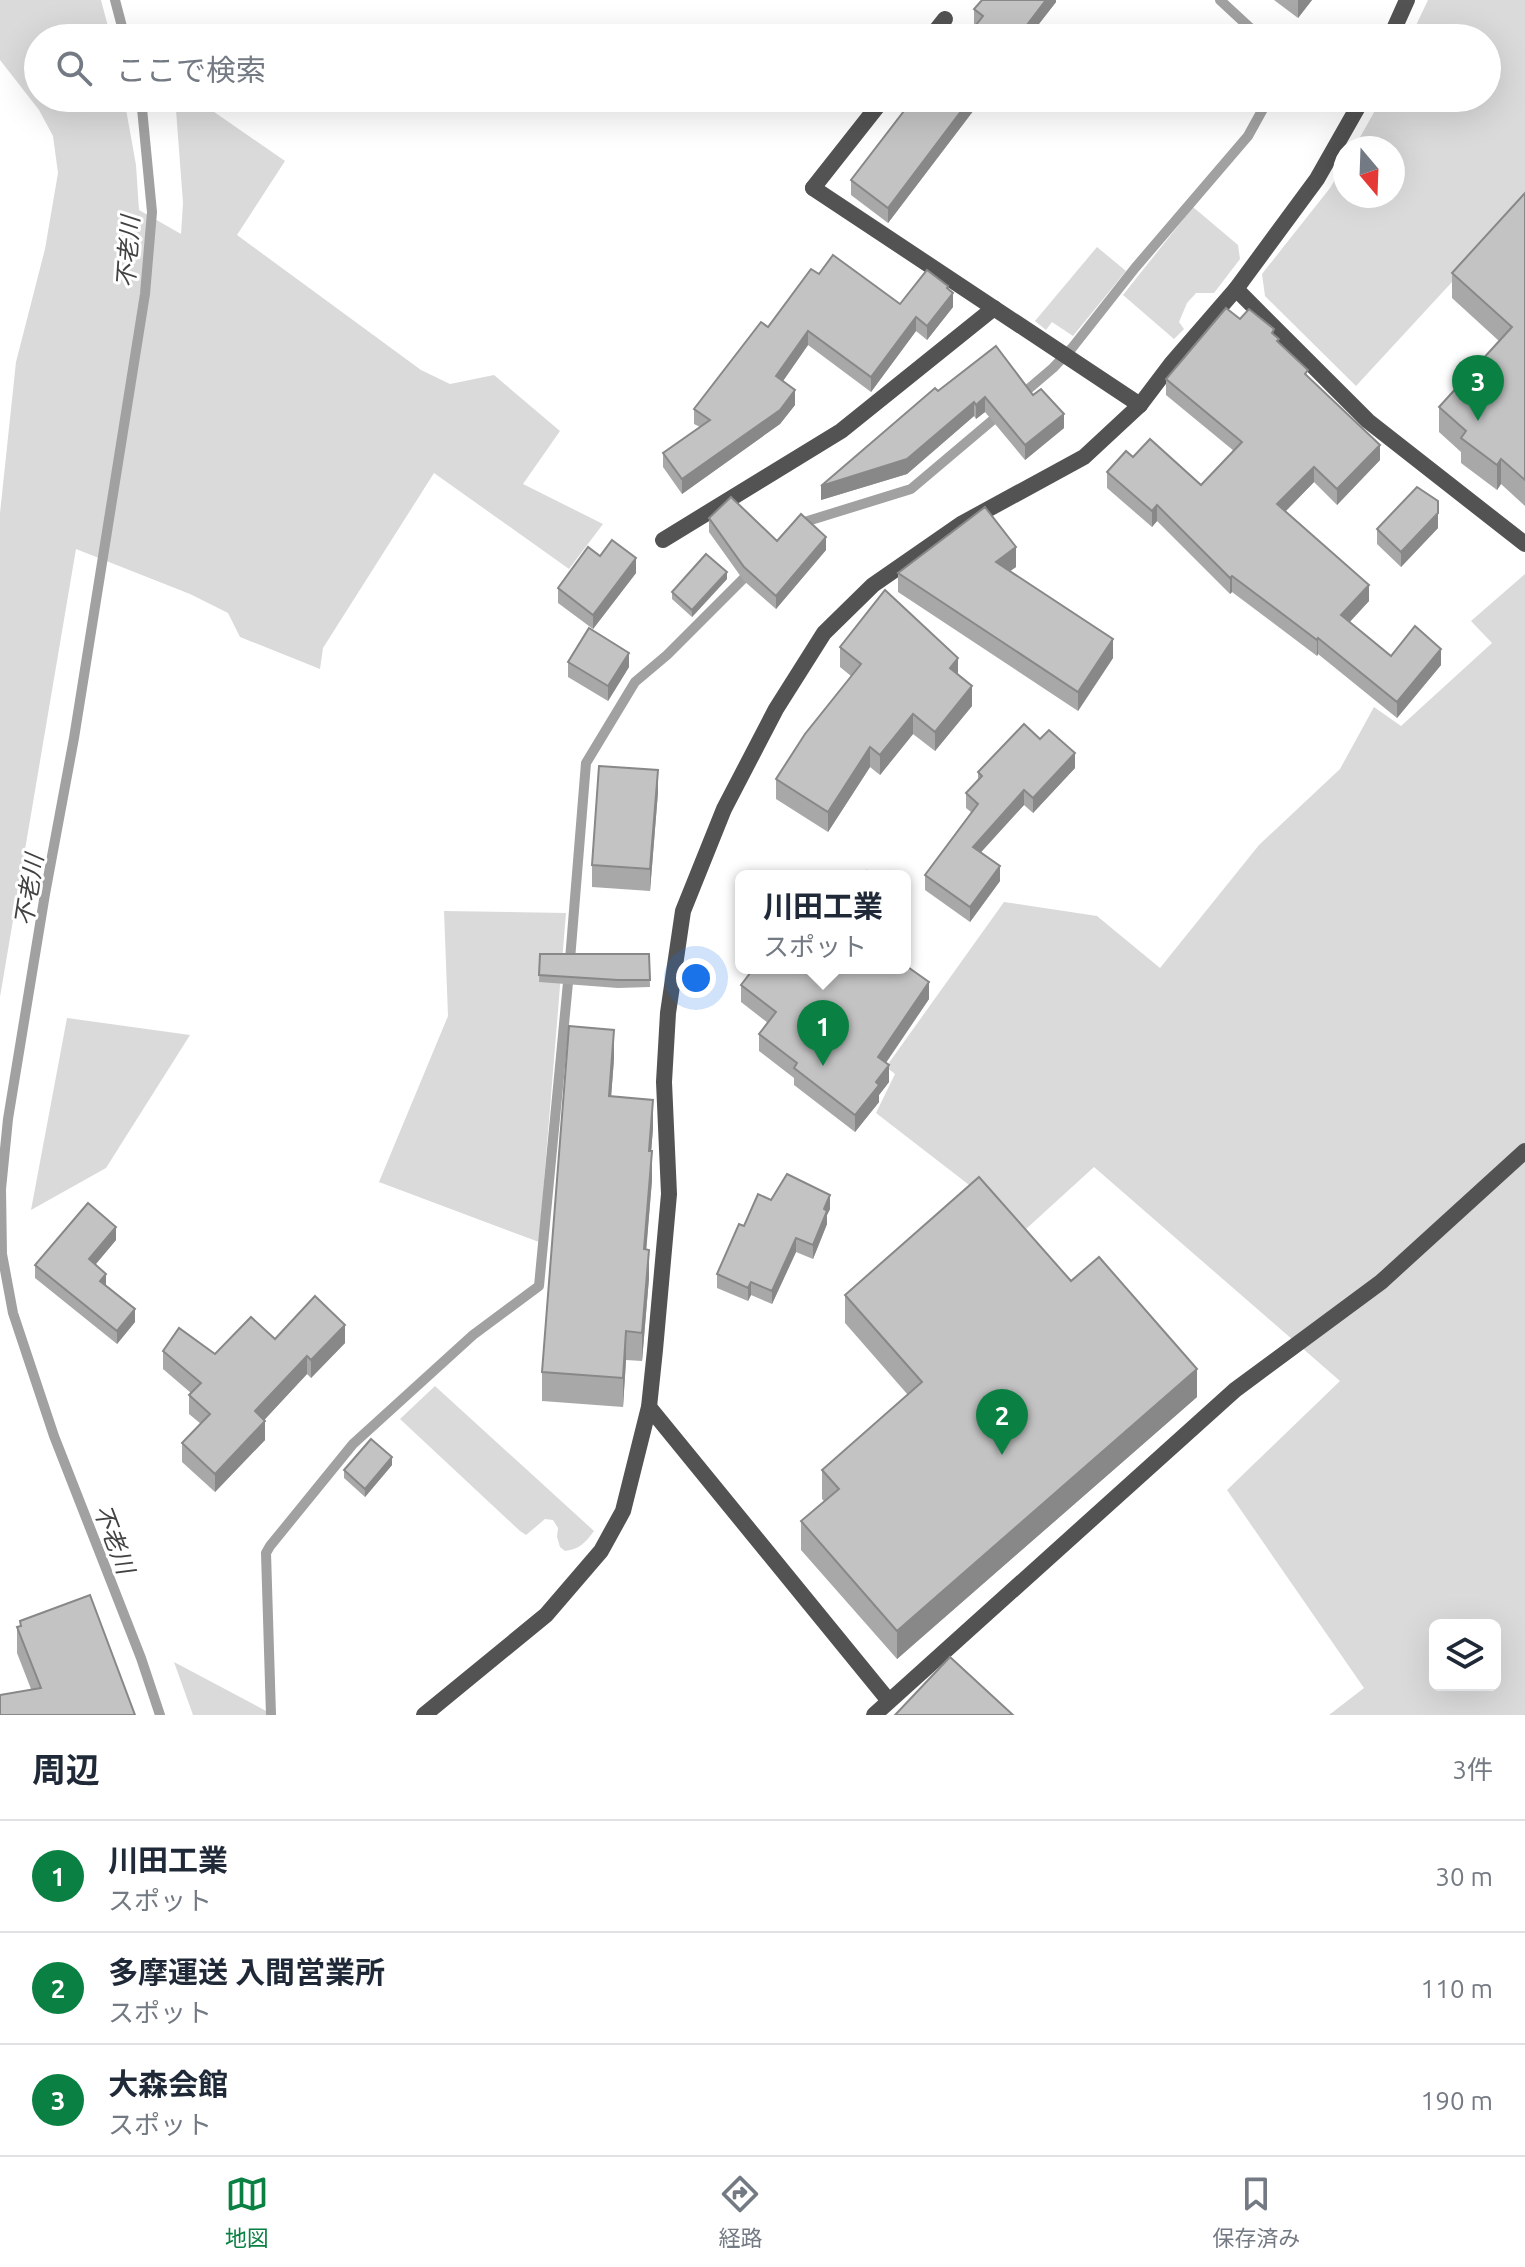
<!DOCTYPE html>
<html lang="ja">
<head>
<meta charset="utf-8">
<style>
  body { margin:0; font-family:Ubuntu,"Noto Sans JP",sans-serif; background:#f2f2f3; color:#1f2937 }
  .controls { position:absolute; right:24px; bottom:24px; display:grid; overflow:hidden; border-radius:12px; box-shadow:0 8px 32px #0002 }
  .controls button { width:72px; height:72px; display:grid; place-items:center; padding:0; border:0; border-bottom:2px solid #e0e1e3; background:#fff; color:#1f2937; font:40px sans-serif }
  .compass { position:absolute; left:1333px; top:136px; width:72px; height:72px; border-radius:50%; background:#fff; box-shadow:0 8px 32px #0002; rotate:161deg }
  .you { position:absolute; left:696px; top:978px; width:28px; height:28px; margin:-20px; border:6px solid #fff; border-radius:50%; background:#1a73e8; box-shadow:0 0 0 12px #1a73e833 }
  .badge { display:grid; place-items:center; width:52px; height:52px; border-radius:50%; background:#0b8043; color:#fff; font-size:26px; font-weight:700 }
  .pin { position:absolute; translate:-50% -66px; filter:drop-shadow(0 2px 4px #0008) }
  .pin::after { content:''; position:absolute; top:42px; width:28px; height:24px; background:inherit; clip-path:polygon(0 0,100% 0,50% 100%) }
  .popup { position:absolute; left:735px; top:870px; width:176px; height:104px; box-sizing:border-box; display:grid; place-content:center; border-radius:12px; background:#fff; filter:drop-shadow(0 2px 6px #0005); font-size:26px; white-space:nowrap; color:#747a83 }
  .popup b { font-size:30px; color:#1f2937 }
  .popup::after { content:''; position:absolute; left:50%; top:100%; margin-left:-16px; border:16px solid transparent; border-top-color:#fff }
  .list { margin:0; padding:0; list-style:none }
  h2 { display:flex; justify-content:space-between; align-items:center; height:104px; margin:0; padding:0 32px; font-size:34px }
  h2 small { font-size:26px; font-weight:400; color:#747a83 }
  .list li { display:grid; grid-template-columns:52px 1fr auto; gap:24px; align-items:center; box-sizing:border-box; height:112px; padding:0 32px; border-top:2px solid #e0e1e3 }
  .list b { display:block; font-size:30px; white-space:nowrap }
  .list p { margin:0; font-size:26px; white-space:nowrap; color:#747a83 }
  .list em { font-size:26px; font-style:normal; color:#747a83 }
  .icon { flex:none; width:44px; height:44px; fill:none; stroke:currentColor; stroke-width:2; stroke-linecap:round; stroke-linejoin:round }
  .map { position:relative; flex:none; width:1525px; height:1715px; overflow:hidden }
  .search { position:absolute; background:#fff; box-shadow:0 8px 32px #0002; left:24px; right:24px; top:24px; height:88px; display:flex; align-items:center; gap:20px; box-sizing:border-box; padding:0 28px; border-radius:44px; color:#747a83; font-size:30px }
  .sheet { height:440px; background:#fff }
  nav { display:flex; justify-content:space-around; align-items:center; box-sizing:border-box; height:112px; border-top:2px solid #e0e1e3; background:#fff; font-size:22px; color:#747a83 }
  nav a { display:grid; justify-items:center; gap:4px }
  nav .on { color:#0b8043 }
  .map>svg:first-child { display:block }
</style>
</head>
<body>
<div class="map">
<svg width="1525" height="1715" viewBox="0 0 1525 1715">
  <rect width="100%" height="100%" fill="#fff"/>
  <!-- green -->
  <g fill="#dadada" fill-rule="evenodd">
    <path d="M0,0H101L111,38H38V98H124L136,165L139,210L181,234L183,203L176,110L173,98H194L285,161L237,235L421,370L450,384L494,375L560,431L523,484L603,524L569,569L434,473L323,648L320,669L240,637L228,613L190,594L76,549L0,997V513L16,362L45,249L58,173L53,136L39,110L0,60Z"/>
    <path d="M1428,0H1525V203L1356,386L1265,296L1262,274L1330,188L1345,163V196H1393V148H1354L1382,98H1487V38H1410Z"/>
    <path d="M1193,207L1238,245L1240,259L1214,293H1196L1187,303L1179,322L1184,329L1174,339L1123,295Z"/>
    <path d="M1097,247L1126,271L1073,336L1052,322L1046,330L1035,321Z"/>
    <path d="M1525,574V1715H1329L1364,1688L1227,1490L1340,1381L1094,1167L1026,1229L876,1113L895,1074L886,1067L1004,902L1097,916L1160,968L1259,845L1340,769L1374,707L1401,726L1492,643L1471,621ZM1435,1625H1495V1685H1435Z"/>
    <path d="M444,911L566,913L539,1242L379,1182L448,1016Z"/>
    <path d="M67,1018L190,1035L106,1168L31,1210Z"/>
    <path d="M435,1386L594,1531C585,1543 580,1549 565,1551L560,1547L557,1537L558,1528L553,1520L545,1519L526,1535L520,1531L400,1419Z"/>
    <path d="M174,1662L268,1712V1715H193Z"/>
  </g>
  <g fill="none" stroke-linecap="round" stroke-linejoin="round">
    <!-- stream -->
    <g stroke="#a1a1a1" stroke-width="10">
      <path d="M115,0L125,38"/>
      <path d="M1220,0L1261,38"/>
      <path d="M141,98L152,212L145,294L74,738L45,894L8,1119L1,1189L2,1254L13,1313L54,1436L141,1658L160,1715"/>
      <path d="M1019,397L1053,368L1072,348L1135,268L1248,136L1269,98"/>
      <path d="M798,524L911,489L1001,413"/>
      <path d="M271,1715L266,1553L270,1546L353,1444L473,1335L539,1286L569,972L586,763L635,682L667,655L750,572"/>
    </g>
    <!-- service -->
    <g stroke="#535353" stroke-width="16">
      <path d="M930,38L945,19"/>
      <path d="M813,188L884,98"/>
      <path d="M663,540L841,431L994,308"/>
      <path d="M649,1407L889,1701"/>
    </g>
    <!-- minor -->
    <g stroke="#535353" stroke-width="16">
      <path d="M1390,38L1407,0"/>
      <path d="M813,188L1140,405"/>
      <path d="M1236,289L1368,421L1525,544"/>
      <path d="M424,1715L546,1615L601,1551L623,1511L649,1407L655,1350L669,1194L664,1082L668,1013L683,911L724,809L776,709L824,633L873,585L961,524L1084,457L1140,405L1171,364L1236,289L1317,179L1363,98"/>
      <path d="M874,1715L1235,1390L1381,1282L1525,1151"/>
    </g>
  </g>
  <!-- wall -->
  <g fill="#a8a8a8">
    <path d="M1056,0V2L1028,38H966L976,25L974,24V9Z"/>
    <path d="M1274,0H1312L1298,18Z"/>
    <path d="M914,98H983L888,223L851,195V180Z"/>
    <path d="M1525,193V506L1501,484L1497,490L1461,463V452L1439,432V407L1499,341L1452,298V273Z"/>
    <path d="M819,274L900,304L948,290L953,307L927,340L916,331L871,392L808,345L783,381L795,405L780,424L682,494L663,467V453L700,427L694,424V409L768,327Z"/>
    <path d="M1240,319L1274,335L1279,343L1380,460L1337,505L1314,482L1285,512L1369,601L1350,622L1391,656L1441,665L1397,718L1318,654L1317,656L1232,592L1230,594L1157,521L1152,527L1107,488V472L1133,457L1201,485L1234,451L1166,395V379Z"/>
    <path d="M938,391L1033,395L1064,428L1025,460L985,412L976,419L974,416L907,474L821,500Z"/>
    <path d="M709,518L777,541L826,550L776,609L744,581L709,532Z"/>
    <path d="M1438,528L1401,567L1377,544V529Z"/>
    <path d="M1016,567L1010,571L1113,658L1078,711L898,592V573Z"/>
    <path d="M636,573L593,629L558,603V588Z"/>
    <path d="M727,579L692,617L672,599V592Z"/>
    <path d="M840,647L958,674L972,706L935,751L913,734L880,775L870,767L828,832L776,799V779L851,676L840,667Z"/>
    <path d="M568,662L629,667L608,701L568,677Z"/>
    <path d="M1040,739L1075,768L1033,813L1024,805L981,852L1000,881L970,922L925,890V875L971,812L966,808V793L978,780V772Z"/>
    <path d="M658,792L650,891L592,887V865Z"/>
    <path d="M540,954H649L650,987L618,988L539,982Z"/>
    <path d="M741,985L929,999L886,1063L889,1082L879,1095V1102L855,1132L794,1085V1078L759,1051V1034L768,1023L741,1002Z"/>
    <path d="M614,1059L611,1096L653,1128L651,1151L652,1180L646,1249L649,1278L642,1361L626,1360L623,1407L542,1401V1372Z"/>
    <path d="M771,1200L830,1209L827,1215V1224L813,1259L796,1252L772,1304L751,1295L748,1301L717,1288V1274L744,1226Z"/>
    <path d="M116,1240L96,1264L106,1286L135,1322L117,1344L35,1278V1265Z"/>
    <path d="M1071,1281L1197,1397L897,1659L801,1550V1521L824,1501L822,1499V1470L908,1395L845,1323V1295Z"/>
    <path d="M275,1339L345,1343L311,1378L307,1374L264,1420L265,1440L215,1492L182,1462V1443L201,1424L189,1414V1395L191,1393L163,1369V1351L215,1354Z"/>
    <path d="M392,1465L365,1497L344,1478V1470Z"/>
    <path d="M20,1621L135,1715L31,1689L17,1653V1627L20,1626Z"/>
  </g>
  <!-- shaded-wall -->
  <g fill="#888">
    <path d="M1046,0H1056V2L1028,38H1017Z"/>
    <path d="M1298,0H1312L1298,18Z"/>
    <path d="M971,98H983L888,223V208Z"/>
    <path d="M948,286V299L953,293V307L927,340V326Z"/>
    <path d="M916,317V331L871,392V377Z"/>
    <path d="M808,331V345L776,391V376Z"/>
    <path d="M795,390V405L780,424L682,494V479Z"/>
    <path d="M985,397V412L976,419V405Z"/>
    <path d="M974,402V416L907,474L821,500V486Z"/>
    <path d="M1064,414V428L1025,460V445Z"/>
    <path d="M1380,445V460L1337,505V489Z"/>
    <path d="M1501,459V484L1497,490V465Z"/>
    <path d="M1314,467V482L1277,520V504Z"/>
    <path d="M1157,505V521L1152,527V511Z"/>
    <path d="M1438,513V528L1401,567V552Z"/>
    <path d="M826,537V550L776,609V596Z"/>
    <path d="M1016,547V567L996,581V562Z"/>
    <path d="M636,558V573L593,629V615Z"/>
    <path d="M727,572V579L692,617V610Z"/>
    <path d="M1232,576V592L1230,594V578Z"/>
    <path d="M1369,585V601L1341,631V615Z"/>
    <path d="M1318,638V654L1317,656V640Z"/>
    <path d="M1113,639V658L1078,711V692Z"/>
    <path d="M1441,649V665L1397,718V702Z"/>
    <path d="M629,653V667L608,701V686Z"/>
    <path d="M958,658V678L950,668Z"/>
    <path d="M972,686V706L935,751V732Z"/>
    <path d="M913,714V734L880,775V755Z"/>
    <path d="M870,747V767L828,832V812Z"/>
    <path d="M1075,753V768L1033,813V798Z"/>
    <path d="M658,770V792L650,891V869Z"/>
    <path d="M1024,790V805L973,861V847Z"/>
    <path d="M1000,866V881L970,922V907Z"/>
    <path d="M907,905V922L905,925V908Z"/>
    <path d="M929,982V999L878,1074V1057Z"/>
    <path d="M614,1030V1059L609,1124V1096Z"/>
    <path d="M889,1065V1082L879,1095V1102L855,1132V1115L876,1082Z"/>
    <path d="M653,1100V1128L649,1180V1151Z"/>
    <path d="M652,1151V1180L644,1278V1249Z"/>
    <path d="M830,1195V1209L827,1215V1224L813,1259V1245L824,1209Z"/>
    <path d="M116,1227V1240L89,1272V1259Z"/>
    <path d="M796,1238V1252L772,1304V1291Z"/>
    <path d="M649,1250V1278L642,1361V1333Z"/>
    <path d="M106,1274V1287L100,1281Z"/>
    <path d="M751,1282V1295L748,1301V1288Z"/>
    <path d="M135,1309V1322L117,1344V1331Z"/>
    <path d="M345,1325V1343L311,1378V1360Z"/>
    <path d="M626,1331V1360L623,1407V1378Z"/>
    <path d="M307,1356V1374L255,1430V1411Z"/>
    <path d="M1197,1369V1397L897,1659V1631Z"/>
    <path d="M265,1421V1440L215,1492V1474Z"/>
    <path d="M392,1457V1465L365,1497V1489Z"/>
  </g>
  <!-- building -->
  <g fill="#c3c3c3" stroke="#888" stroke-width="2">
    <path d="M982,0H1046L1017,38H966L983,16L974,9Z"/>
    <path d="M914,98H971L888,208L851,180Z"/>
    <path d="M1525,193V480L1501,459L1497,465L1461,438L1466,431L1439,407L1512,327L1452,273Z"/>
    <path d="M833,255L900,304L927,270L948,286L947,288L953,293L927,326L916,317L871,377L808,331L776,376L795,390L780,410L682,479L663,453L710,420L694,409L761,322L768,327L811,269L819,274Z"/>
    <path d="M1226,308L1240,319L1249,309L1274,329L1272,333L1279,339L1277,341L1308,370L1305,374L1380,445L1337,489L1314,467L1277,504L1369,585L1341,615L1391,656L1415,626L1441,649L1397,702L1318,638L1317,640L1232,576L1230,578L1157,505L1152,511L1107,472L1126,451L1133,457L1150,439L1201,485L1242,442L1166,379Z"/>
    <path d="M996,346L1033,395L1041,389L1064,414L1025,445L985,397L976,405L974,402L907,459L821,486L935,388L938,391Z"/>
    <path d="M1417,487L1438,501V513L1401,552L1377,529Z"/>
    <path d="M731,497L777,541L801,514L826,537L776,596L744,567L709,518Z"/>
    <path d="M985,507L1016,547L996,562L1113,639L1078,692L898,573Z"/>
    <path d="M612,540L636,558L593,615L558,588L588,547L600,556Z"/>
    <path d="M706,554L727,572L692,610L672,592Z"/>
    <path d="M885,590L958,658L950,668L972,686L935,732L913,714L880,755L870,747L828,812L776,779L805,734L861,664L840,647Z"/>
    <path d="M589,628L629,653L608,686L568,662Z"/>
    <path d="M1024,724L1040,739L1049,730L1075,753L1033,798L1024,790L973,847L1000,866L970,907L925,875L978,804L966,793L982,776L978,772Z"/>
    <path d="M599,766L658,770L650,869L592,865Z"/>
    <path d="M867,871L873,876H863Z"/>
    <path d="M540,954H649L650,980H618L539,975Z"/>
    <path d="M905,965L929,982L878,1057L889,1065L876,1082L879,1085L855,1115L794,1068L797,1063L759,1034L776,1012L741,985L754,968H905Z"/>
    <path d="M569,1026L614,1030L609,1096L653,1100L649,1151H652L644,1249L649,1250L642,1333L626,1331L623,1378L542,1372Z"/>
    <path d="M787,1174L830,1195L824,1209L827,1211L813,1245L796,1238L772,1291L751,1282L748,1288L717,1274L739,1224L744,1226L758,1194L771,1200Z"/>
    <path d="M979,1177L1071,1281L1099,1257L1197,1369L897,1631L801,1521L839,1489L822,1470L922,1382L845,1295Z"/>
    <path d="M88,1203L116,1227L89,1259L106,1274L100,1281L135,1309L117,1331L35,1265Z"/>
    <path d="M315,1296L345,1325L311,1360L307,1356L255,1411L265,1421L215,1474L182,1443L210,1414L189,1395L201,1383L163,1351L179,1328L215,1354L251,1317L275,1339Z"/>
    <path d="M371,1439L392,1457L365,1489L344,1470Z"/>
    <path d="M90,1595L135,1715H0V1695L41,1688L17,1627L21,1626L20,1621Z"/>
    <path d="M950,1657L1013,1715H895Z"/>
  </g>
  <g text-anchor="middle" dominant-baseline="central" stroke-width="6" stroke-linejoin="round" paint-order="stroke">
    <!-- water labels -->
    <g font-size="24" font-style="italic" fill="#424242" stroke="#fff">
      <text transform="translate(128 252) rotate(-86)">不老川</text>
      <text transform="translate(29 890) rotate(-81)">不老川</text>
      <text transform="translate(114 1539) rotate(69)">不老川</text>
    </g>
  </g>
</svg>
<div class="controls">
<button><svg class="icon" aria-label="layers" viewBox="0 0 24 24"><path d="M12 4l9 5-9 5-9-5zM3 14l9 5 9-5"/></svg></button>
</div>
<svg class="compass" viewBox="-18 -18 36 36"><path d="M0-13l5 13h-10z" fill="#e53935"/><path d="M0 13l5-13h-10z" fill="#747a83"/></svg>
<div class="you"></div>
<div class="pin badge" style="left:823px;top:1066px">1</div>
<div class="popup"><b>川田工業</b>スポット</div>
<div class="pin badge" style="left:1002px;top:1455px">2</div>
<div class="pin badge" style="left:1478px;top:421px">3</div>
<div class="search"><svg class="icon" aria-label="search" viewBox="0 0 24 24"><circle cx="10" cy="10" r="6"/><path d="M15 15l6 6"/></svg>ここで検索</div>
</div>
<section class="sheet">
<h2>周辺<small>3件</small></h2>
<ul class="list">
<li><span class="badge">1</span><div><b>川田工業</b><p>スポット</p></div><em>30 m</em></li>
<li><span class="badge">2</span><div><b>多摩運送 入間営業所</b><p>スポット</p></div><em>110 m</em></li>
<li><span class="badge">3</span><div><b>大森会館</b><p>スポット</p></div><em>190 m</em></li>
</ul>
</section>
<nav>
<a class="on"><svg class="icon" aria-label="map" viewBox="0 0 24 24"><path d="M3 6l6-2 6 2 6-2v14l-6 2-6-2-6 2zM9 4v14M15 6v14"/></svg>地図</a>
<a><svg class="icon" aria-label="directions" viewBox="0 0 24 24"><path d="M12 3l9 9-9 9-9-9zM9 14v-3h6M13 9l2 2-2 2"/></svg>経路</a>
<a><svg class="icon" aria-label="saved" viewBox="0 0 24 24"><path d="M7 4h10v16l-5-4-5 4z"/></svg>保存済み</a>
</nav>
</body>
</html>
